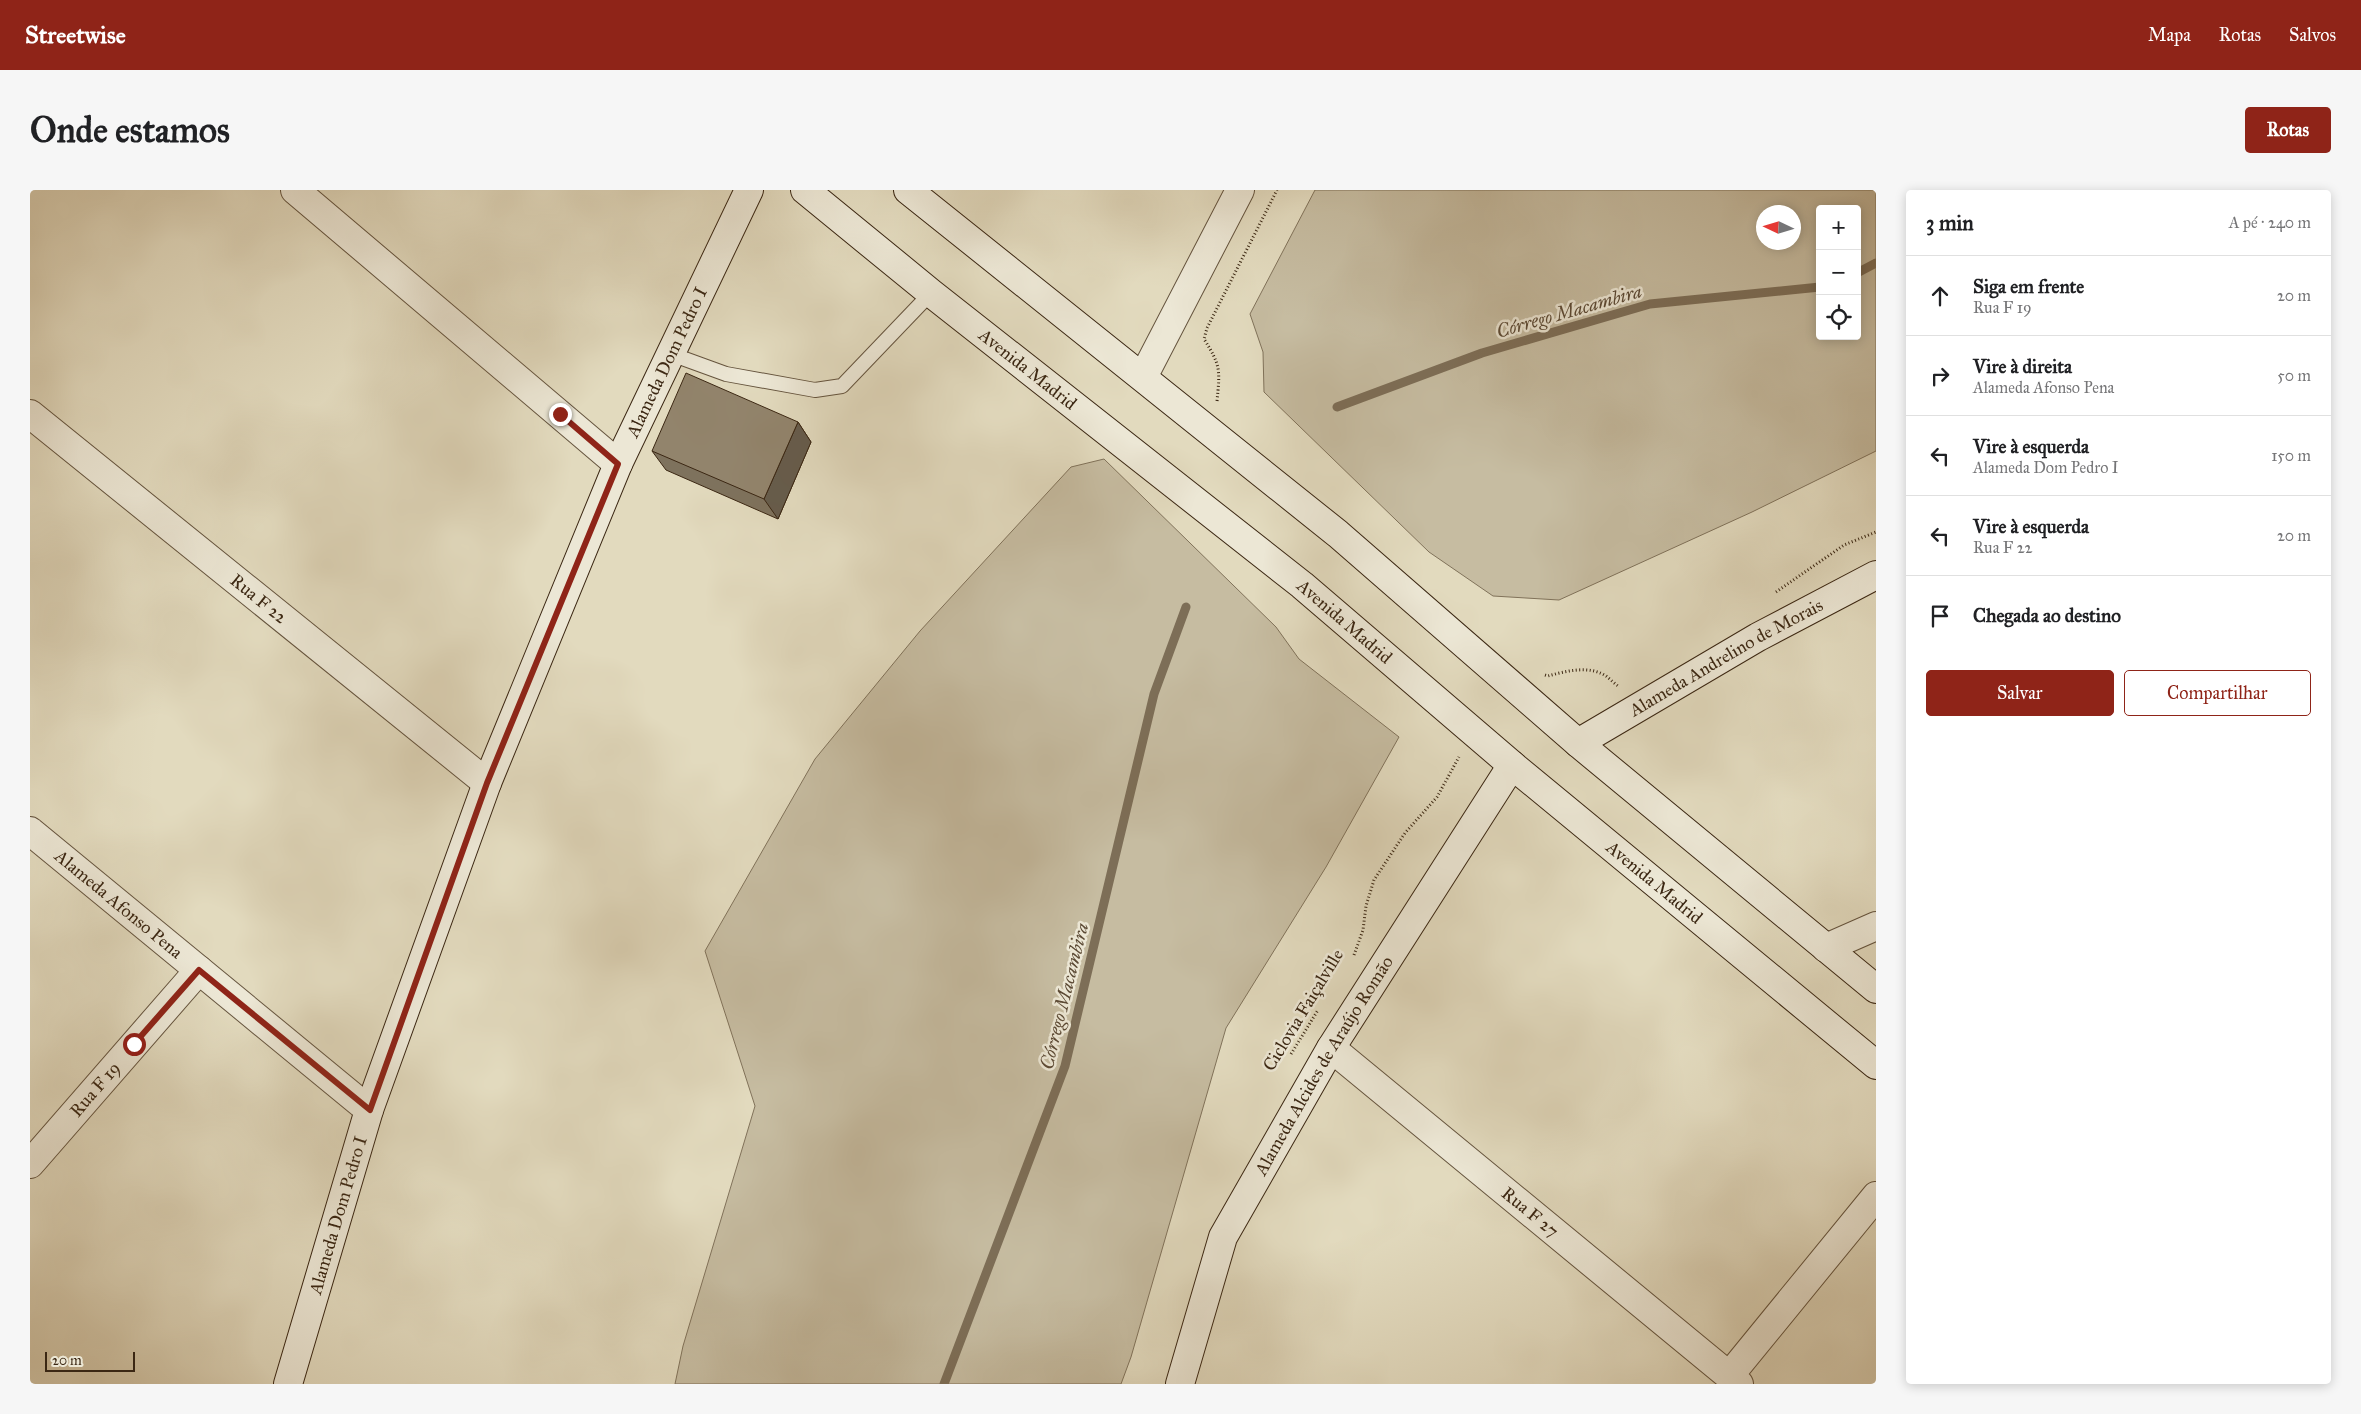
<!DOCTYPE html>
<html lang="pt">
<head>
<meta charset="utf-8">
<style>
  body { margin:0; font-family:"IM FELL Great Primer",serif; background:#f6f6f6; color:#202124 }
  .controls { position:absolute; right:15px; top:15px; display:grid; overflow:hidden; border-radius:5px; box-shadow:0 2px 12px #0003 }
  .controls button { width:45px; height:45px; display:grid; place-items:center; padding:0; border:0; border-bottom:1px solid #e0e0e0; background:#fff; color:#202124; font:25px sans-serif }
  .compass { position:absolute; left:1726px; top:15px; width:45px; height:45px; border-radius:50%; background:#fff; box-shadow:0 2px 12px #0003; rotate:274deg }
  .scale { position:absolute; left:15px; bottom:12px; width:90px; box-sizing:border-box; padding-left:5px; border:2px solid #3b2713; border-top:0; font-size:14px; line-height:18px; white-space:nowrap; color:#3b2713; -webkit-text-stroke:4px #ece7d5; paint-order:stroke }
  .stop { position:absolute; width:15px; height:15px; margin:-11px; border:4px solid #8f2418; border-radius:50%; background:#fff }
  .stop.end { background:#8f2418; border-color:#fff; box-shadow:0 1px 5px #0008 }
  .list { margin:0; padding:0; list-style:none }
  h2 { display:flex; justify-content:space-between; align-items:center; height:65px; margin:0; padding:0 20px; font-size:21px }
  h2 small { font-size:16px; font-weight:400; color:#757577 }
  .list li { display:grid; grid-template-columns:32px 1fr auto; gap:15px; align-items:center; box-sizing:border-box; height:80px; padding:0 20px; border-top:1px solid #e0e0e0 }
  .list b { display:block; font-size:19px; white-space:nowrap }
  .list p { margin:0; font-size:16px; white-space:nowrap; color:#757577 }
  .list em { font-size:16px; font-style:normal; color:#757577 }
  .actions { display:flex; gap:10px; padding:15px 20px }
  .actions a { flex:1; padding:11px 0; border:1px solid #8f2418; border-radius:5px; text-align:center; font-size:18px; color:#8f2418 }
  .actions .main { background:#8f2418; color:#fff }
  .icon { flex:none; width:28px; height:28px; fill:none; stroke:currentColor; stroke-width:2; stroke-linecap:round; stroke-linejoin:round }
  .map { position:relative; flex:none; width:1846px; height:1194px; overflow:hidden; border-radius:5px }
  header { display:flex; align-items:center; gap:30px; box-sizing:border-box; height:70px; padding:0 25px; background:#8f2418; color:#fff }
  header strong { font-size:24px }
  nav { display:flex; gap:28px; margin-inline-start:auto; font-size:18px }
  .intro { display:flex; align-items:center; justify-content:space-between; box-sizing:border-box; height:120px; padding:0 30px }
  h1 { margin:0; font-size:35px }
  .button { padding:12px 22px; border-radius:5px; background:#8f2418; color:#fff; font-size:18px; font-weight:700 }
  main { display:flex; gap:30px; padding:0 30px }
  aside { flex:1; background:#fff; border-radius:5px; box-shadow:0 2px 12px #0003 }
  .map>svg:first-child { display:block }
</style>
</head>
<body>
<header>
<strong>Streetwise</strong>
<nav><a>Mapa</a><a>Rotas</a><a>Salvos</a></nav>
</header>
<div class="intro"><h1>Onde estamos</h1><a class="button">Rotas</a></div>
<main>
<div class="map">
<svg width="1846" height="1194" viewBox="0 0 1846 1194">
  <rect width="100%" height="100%" fill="#e2dabe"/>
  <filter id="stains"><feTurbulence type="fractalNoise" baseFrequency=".004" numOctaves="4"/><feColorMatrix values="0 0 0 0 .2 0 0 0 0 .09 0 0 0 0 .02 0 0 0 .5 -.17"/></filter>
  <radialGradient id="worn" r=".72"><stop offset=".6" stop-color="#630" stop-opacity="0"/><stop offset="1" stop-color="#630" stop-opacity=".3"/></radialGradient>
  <!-- green -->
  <g fill="#c6bca1" stroke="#80725a" fill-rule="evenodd">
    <path d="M1285,0H1846V261L1722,322L1529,410L1463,406L1399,362L1234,202L1233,162L1220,124ZM1790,19H1827V146H1790ZM1734,22H1764V52H1734Z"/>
    <path d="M1074,269L1246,437L1269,469L1369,547L1296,677L1196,838L1101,1167L1091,1194H645L653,1156L725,916L675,761L785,569L890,441L1041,277Z"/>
  </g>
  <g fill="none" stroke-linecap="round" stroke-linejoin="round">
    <!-- stream -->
    <g stroke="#7d6e57" stroke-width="9">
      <path d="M1827,83L1846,73"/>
      <path d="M1307,217L1452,163L1620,114L1790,97"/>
      <path d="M914,1194L1035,876L1124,504L1156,417"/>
    </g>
    <!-- lane casing -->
    <g stroke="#65543e" stroke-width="16">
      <path id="lane" d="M641,164L696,184L785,200L812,196L901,103"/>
    </g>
    <!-- street casing -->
    <g stroke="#65543e" stroke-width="30">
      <g id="street">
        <path d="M265,0L588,274"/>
        <path d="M1113,187L1210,0"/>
        <path id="s1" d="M0,224L457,593"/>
        <path id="s2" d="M0,641L339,920"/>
        <path d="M1796,758L1846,736"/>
        <path id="s3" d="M1301,858L1709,1194"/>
        <path id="s4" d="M0,974L169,780"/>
        <path d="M1699,1186L1846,1006"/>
      </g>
    </g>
    <!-- secondary casing -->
    <g stroke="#3b2713" stroke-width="30">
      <g id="secondary">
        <path id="s5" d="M775,0L901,103L1272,395L1482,575L1846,875"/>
        <path d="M878,0L1308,344L1548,553L1846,799"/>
        <path id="s6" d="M1548,553L1728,447L1846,385"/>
        <path id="s7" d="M258,1194L339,920L457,593L588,274L719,0"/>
        <path id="s8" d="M1150,1194L1193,1047L1301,858L1482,575"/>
      </g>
    </g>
    <!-- path -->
    <g stroke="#3b2713" stroke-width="3" stroke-dasharray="1 2.5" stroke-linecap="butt">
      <path d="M1187,211C1190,180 1191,176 1174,149L1177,138L1247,0"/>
      <path d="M1746,402L1814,355L1846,342"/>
      <path d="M1515,485L1518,486C1536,481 1559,475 1576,486C1580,489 1584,493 1588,496"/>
      <path d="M1324,765L1333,740L1336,716L1344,690L1375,643L1407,607L1429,567"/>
      <path d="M1261,864L1288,820"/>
    </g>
    <!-- lane -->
    <use href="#lane" stroke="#ece7d5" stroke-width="14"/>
    <!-- street -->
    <use href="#street" stroke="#ece7d5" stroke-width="28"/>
    <!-- secondary -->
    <use href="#secondary" stroke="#ece7d5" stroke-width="28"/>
  </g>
  <!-- wall -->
  <path fill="#7e725d" stroke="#3b2713" d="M768,232L781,252L748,329L636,280L622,261Z"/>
  <!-- shaded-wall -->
  <path fill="#665c4c" stroke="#3b2713" d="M768,232L781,252L748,329L734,309Z"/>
  <!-- building -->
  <path fill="#92846c" stroke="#3b2713" d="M656,183L768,232L734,309L622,261Z"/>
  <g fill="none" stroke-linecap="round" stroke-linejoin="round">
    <!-- route -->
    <path stroke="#8f2418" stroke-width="6" d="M104,854L169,780L340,920L457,593L588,274L530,224"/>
  </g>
  <g text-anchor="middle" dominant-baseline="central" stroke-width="5" stroke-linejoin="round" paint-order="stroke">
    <!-- street labels -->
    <g font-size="18" fill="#3b2713" stroke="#ece7d5">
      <text stroke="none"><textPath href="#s7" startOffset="1091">Alameda Dom Pedro I</textPath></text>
      <text stroke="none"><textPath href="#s5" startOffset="286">Avenida Madrid</textPath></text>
      <text stroke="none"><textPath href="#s1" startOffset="294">Rua F 22</textPath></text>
      <text stroke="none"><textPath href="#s5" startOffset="691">Avenida Madrid</textPath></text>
      <text stroke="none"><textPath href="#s6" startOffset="171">Alameda Andrelino de Morais</textPath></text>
      <text stroke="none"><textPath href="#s5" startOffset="1096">Avenida Madrid</textPath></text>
      <text stroke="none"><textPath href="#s2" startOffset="115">Alameda Afonso Pena</textPath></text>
      <text transform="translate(1273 820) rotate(-59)">Ciclovia Faiçalville</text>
      <text stroke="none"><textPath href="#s8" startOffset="352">Alameda Alcides de Araújo Romão</textPath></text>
      <text stroke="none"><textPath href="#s4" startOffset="99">Rua F 19</textPath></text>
      <text stroke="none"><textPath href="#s3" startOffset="258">Rua F 27</textPath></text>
      <text stroke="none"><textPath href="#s7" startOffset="176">Alameda Dom Pedro I</textPath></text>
    </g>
    <!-- water labels -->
    <g font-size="19" font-style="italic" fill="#5c4a35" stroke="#ece7d5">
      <text transform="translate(1539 121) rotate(-16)">Córrego Macambira</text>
      <text transform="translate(1034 806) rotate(-76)">Córrego Macambira</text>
    </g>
  </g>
  <rect width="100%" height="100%" filter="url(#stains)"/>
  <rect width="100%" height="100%" fill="url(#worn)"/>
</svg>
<div class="controls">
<button>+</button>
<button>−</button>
<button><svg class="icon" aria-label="locate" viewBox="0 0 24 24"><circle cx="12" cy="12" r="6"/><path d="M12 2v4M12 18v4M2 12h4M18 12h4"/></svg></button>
</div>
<svg class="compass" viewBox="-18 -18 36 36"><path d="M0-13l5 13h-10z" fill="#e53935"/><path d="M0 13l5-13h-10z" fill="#757577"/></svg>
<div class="scale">20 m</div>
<div class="stop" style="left:104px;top:854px"></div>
<div class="stop end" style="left:530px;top:224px"></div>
</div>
<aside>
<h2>3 min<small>A pé · 240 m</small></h2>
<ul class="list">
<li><svg class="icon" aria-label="ahead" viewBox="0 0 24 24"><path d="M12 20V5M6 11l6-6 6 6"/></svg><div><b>Siga em frente</b><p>Rua F 19</p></div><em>20 m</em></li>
<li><svg class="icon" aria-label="right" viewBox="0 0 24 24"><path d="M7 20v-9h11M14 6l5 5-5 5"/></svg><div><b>Vire à direita</b><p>Alameda Afonso Pena</p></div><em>50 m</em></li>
<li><svg class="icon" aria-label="left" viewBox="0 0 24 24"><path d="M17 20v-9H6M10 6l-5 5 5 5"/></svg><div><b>Vire à esquerda</b><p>Alameda Dom Pedro I</p></div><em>150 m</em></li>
<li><svg class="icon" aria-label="left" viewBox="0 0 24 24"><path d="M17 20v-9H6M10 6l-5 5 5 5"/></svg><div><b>Vire à esquerda</b><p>Rua F 22</p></div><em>20 m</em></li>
<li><svg class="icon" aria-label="arrive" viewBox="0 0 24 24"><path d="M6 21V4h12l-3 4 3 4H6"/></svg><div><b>Chegada ao destino</b></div></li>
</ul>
<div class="actions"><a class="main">Salvar</a><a>Compartilhar</a></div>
</aside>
</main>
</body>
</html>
